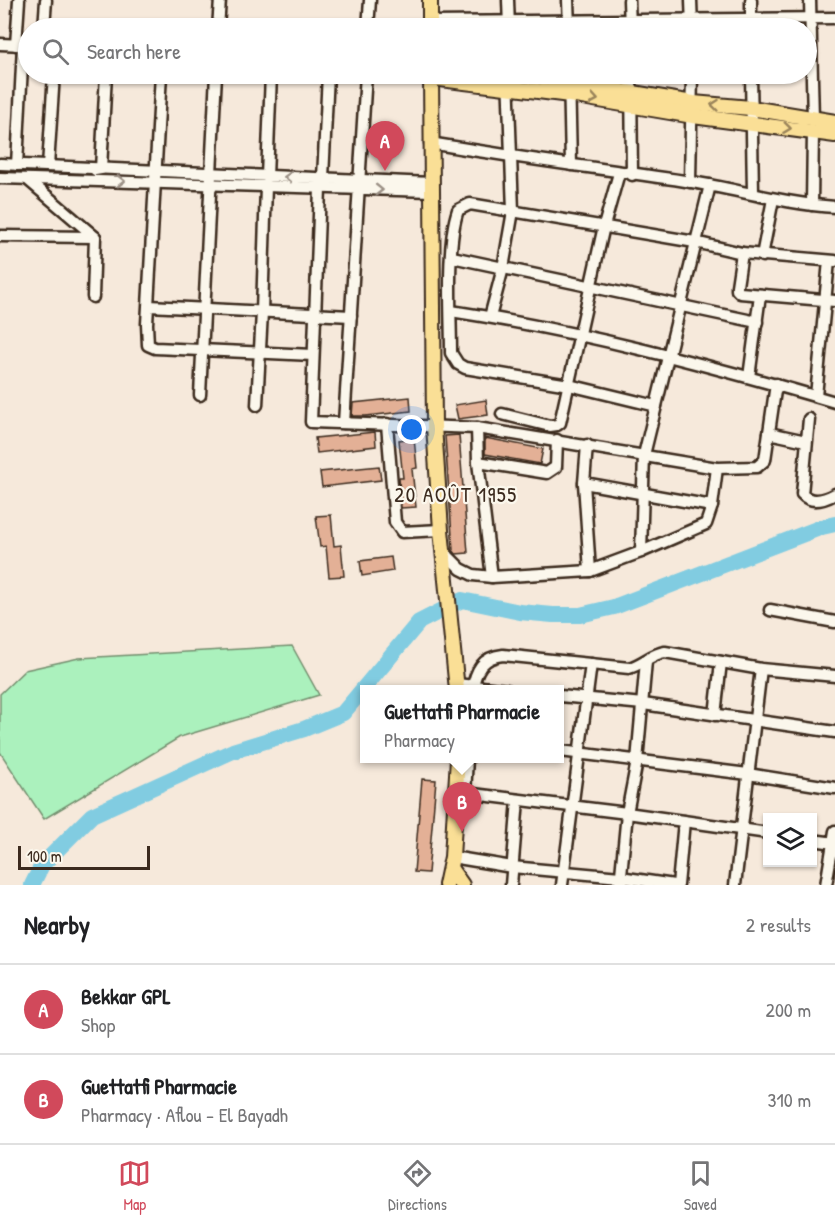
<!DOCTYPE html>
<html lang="en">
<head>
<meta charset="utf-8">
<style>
  body { margin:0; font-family:"Patrick Hand",sans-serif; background:#f6f6f6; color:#202124 }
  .controls { position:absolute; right:18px; bottom:18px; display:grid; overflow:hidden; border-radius:0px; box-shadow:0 2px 4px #0004 }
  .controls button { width:54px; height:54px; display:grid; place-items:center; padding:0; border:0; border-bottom:2px solid #e0e0e0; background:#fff; color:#202124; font:30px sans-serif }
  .scale { position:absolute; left:18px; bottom:15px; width:132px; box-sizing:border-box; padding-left:6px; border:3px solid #3b2a1e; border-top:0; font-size:16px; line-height:21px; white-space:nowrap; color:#3b2a1e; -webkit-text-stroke:4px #fbf7ec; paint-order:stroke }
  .you { position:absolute; left:412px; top:430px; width:21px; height:21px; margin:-15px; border:4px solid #fff; border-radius:50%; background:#1a73e8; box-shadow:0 0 0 9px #1a73e833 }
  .badge { display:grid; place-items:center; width:39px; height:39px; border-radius:50%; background:#d1495b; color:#fff; font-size:20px; font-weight:700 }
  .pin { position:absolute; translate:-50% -50px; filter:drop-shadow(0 2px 3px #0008) }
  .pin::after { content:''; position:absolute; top:32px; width:21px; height:18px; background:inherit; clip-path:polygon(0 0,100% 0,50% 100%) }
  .popup { position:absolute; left:360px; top:685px; width:204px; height:78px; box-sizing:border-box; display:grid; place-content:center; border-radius:0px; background:#fff; filter:drop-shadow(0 2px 4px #0005); font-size:20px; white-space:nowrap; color:#757577 }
  .popup b { font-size:22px; color:#202124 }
  .popup::after { content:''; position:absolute; left:50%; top:100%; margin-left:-12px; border:12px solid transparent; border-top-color:#fff }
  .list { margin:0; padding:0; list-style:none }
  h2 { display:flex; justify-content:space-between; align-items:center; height:78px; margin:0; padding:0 24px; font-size:26px }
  h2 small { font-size:20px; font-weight:400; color:#757577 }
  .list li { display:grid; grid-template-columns:39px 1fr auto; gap:18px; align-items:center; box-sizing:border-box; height:90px; padding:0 24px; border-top:2px solid #e0e0e0 }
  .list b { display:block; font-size:22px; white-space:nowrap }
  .list p { margin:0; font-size:20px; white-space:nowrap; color:#757577 }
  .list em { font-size:20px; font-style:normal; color:#757577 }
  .icon { flex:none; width:33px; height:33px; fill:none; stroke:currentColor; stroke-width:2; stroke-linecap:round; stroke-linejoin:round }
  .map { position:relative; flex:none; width:835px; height:885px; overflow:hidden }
  .search { position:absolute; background:#fff; box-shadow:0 2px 4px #0004; left:18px; right:18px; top:18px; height:66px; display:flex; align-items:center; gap:15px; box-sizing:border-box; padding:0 21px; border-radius:33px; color:#757577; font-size:22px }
  .sheet { height:258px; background:#fff }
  nav { display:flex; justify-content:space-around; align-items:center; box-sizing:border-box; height:84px; border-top:2px solid #e0e0e0; background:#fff; font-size:16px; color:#757577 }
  nav a { display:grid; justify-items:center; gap:3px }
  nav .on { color:#d1495b }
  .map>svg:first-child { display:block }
</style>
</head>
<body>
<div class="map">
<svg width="835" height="885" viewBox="0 0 835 885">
  <rect width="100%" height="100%" fill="#f6e9db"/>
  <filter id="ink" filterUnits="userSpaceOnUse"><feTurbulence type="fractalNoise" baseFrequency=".0167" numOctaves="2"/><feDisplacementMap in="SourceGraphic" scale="12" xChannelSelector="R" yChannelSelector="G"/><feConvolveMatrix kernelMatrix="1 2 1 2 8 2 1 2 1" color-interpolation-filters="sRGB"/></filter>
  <g filter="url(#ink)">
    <!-- green -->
    <path fill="#abf1bd" stroke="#738e6e" stroke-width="1.5" d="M292,646L319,695L180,737L44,819L0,752V694L25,670L79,658Z"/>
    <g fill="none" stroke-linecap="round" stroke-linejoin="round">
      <!-- river -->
      <path stroke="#81cce1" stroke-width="16" d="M32,885L42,865L92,815L233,751L304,729L343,713L419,622L462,600L520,612L553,615H580L614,607L822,527L835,524"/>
    </g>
    <!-- building -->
    <g fill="#e3b096" stroke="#3b2a1e" stroke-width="1.5">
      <path d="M410,397L411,411L366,416H352L353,403Z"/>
      <path d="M486,400L488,415L458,419L455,405Z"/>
      <path d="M375,432L376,446L317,453L315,438Z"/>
      <path d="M459,435L468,553L456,554L453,550L445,436Z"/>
      <path d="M414,438L417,468L412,469L416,507L401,508L399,478H403L399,440Z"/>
      <path d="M485,438L543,449L540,464L485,454Z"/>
      <path d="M379,466L381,480L322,487L320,472Z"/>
      <path d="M331,515L334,546L341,545L344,576L329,577L326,546L320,547L316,516Z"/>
      <path d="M391,557L393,571L362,576L360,561Z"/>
      <path d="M422,779L436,780L428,873L414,872Z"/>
    </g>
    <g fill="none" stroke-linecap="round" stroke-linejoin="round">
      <!-- minor casing -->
      <g stroke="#3b2a1e" stroke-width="15">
        <g id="minor">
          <path d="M508,0L509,28"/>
          <path d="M568,0L569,28"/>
          <path d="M629,0L630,28"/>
          <path d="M691,0L692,28"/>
          <path d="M751,0V28"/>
          <path d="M810,0L813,119"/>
          <path d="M429,22L835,18"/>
          <path d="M44,28L46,0"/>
          <path d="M218,28L220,0"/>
          <path d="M368,28L370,0"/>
          <path d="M0,44L24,45"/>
          <path d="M16,45L19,0"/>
          <path d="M161,74L147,324L148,345L155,348L313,355"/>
          <path d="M569,74L571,165"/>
          <path d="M631,74L632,175"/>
          <path d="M751,74L753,193"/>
          <path d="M430,143C517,158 605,169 692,182C740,190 786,204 835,207"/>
          <path d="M0,164L431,183"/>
          <path d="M17,165L23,45"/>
          <path d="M48,166L54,74"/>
          <path d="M95,170L101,169L106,74"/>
          <path d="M267,177L271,74"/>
          <path d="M0,178L431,191"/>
          <path d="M323,178L328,74"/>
          <path d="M29,179H27L95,237L93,297"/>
          <path d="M690,182L692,74"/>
          <path d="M320,189L311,422L477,428L717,468L757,467L765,460L776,384"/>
          <path d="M812,205L813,131"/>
          <path d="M0,236L95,237"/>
          <path d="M742,253L737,286V290L740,293L835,301"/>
          <path d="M762,256L773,199"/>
          <path d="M452,257L757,322"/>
          <path d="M149,306L351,316"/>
          <path d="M451,311C581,331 709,365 835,402"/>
          <path d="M490,317L503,268L513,211L508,74"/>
          <path d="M749,377L760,295"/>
          <path d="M200,395L216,74"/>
          <path d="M816,396L829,261"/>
          <path d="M257,405L262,312L266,186"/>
          <path d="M656,406L569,385L465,368L458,364L451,353C451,315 446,244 458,210L470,204L695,242L742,253L835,261"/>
          <path d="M502,414L550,426L557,425L560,423L604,226L619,173"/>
          <path d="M809,419L802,494C811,504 824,500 835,494"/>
          <path d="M344,423L366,74"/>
          <path d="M387,424L395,522L402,532L441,530"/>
          <path d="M477,428L478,462L492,577"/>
          <path d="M769,433L806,441"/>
          <path d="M587,445L584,483L712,506"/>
          <path d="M478,462L547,473L556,467L557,440"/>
          <path d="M584,483L590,571"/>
          <path d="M443,551L461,569L473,575L492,577L590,571L641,552L706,524L712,506L717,468"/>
          <path d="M641,552L644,455L710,185"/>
          <path d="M770,610L835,622"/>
          <path d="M457,684L507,690"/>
          <path d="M472,690C476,670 482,657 503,655L629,668C643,664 651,654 665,652L761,669L835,676"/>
          <path d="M560,696L643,704L835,732"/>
          <path d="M715,715L721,662"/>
          <path d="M560,751L748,774L835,788"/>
          <path d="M457,792L627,813L768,833"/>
          <path d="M465,794L467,758"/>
          <path d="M812,840L835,843"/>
          <path d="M452,857L512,867L620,877L674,885"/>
          <path d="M511,885L518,800"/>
          <path d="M562,885L591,664"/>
          <path d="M620,885L627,813L637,761L646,661"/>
          <path d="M678,885L684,821"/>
          <path d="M735,885L761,669"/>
          <path d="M826,885L835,831"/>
        </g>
      </g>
      <!-- major casing -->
      <g stroke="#3b2a1e" stroke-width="18">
        <g id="major">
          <path d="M430,28V0"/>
          <path d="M431,74L434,426L441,530L457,690"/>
          <path d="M519,74L693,103L751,108L835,122"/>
          <path d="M432,78L570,95L693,116L835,135"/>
          <path d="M450,868L462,885"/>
          <path d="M446,885L452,857L458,758"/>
        </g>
      </g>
      <!-- minor -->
      <use href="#minor" stroke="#fbf7ec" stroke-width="10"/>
      <!-- major -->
      <use href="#major" stroke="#fadf96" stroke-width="14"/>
    </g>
    <!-- one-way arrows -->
    <defs><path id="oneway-chevron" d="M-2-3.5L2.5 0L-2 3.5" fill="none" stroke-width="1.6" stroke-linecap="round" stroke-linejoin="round" transform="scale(1.5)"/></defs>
    <g stroke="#9a845a">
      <use href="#oneway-chevron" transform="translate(594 99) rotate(10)"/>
      <use href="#oneway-chevron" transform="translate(715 105) rotate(-174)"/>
      <use href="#oneway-chevron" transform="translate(787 128) rotate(7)"/>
    </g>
    <g stroke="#9b9085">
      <use href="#oneway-chevron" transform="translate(288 177) rotate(-178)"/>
      <use href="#oneway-chevron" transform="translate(121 181) rotate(1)"/>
      <use href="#oneway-chevron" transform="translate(379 190) rotate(1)"/>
    </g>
  </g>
  <g text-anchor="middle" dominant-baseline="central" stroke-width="4.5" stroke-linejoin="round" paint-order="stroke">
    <!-- neighbourhood labels -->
    <g font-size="21" letter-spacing="1.5" fill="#3b2a1e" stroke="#fbf7ec">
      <text x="456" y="494">20 AOÛT 1955</text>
    </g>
  </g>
</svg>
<div class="controls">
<button><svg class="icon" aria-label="layers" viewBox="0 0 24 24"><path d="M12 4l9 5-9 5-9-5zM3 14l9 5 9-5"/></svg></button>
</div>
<div class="scale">100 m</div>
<div class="you"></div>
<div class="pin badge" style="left:385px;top:171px">A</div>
<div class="pin badge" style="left:462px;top:832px">B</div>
<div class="popup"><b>Guettatfi Pharmacie</b>Pharmacy</div>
<div class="search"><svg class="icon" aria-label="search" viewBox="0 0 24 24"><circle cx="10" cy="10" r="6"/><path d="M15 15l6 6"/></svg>Search here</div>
</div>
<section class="sheet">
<h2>Nearby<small>2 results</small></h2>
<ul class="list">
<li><span class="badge">A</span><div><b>Bekkar GPL</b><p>Shop</p></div><em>200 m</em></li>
<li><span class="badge">B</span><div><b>Guettatfi Pharmacie</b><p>Pharmacy · Aflou - El Bayadh</p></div><em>310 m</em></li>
</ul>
</section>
<nav>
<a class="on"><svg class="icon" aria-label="map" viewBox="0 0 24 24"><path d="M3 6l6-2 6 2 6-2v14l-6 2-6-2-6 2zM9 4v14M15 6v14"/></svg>Map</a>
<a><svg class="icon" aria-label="directions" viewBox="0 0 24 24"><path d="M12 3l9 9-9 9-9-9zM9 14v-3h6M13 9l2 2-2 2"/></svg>Directions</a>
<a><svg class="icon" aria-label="saved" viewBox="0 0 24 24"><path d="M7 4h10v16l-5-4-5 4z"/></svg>Saved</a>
</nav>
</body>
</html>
